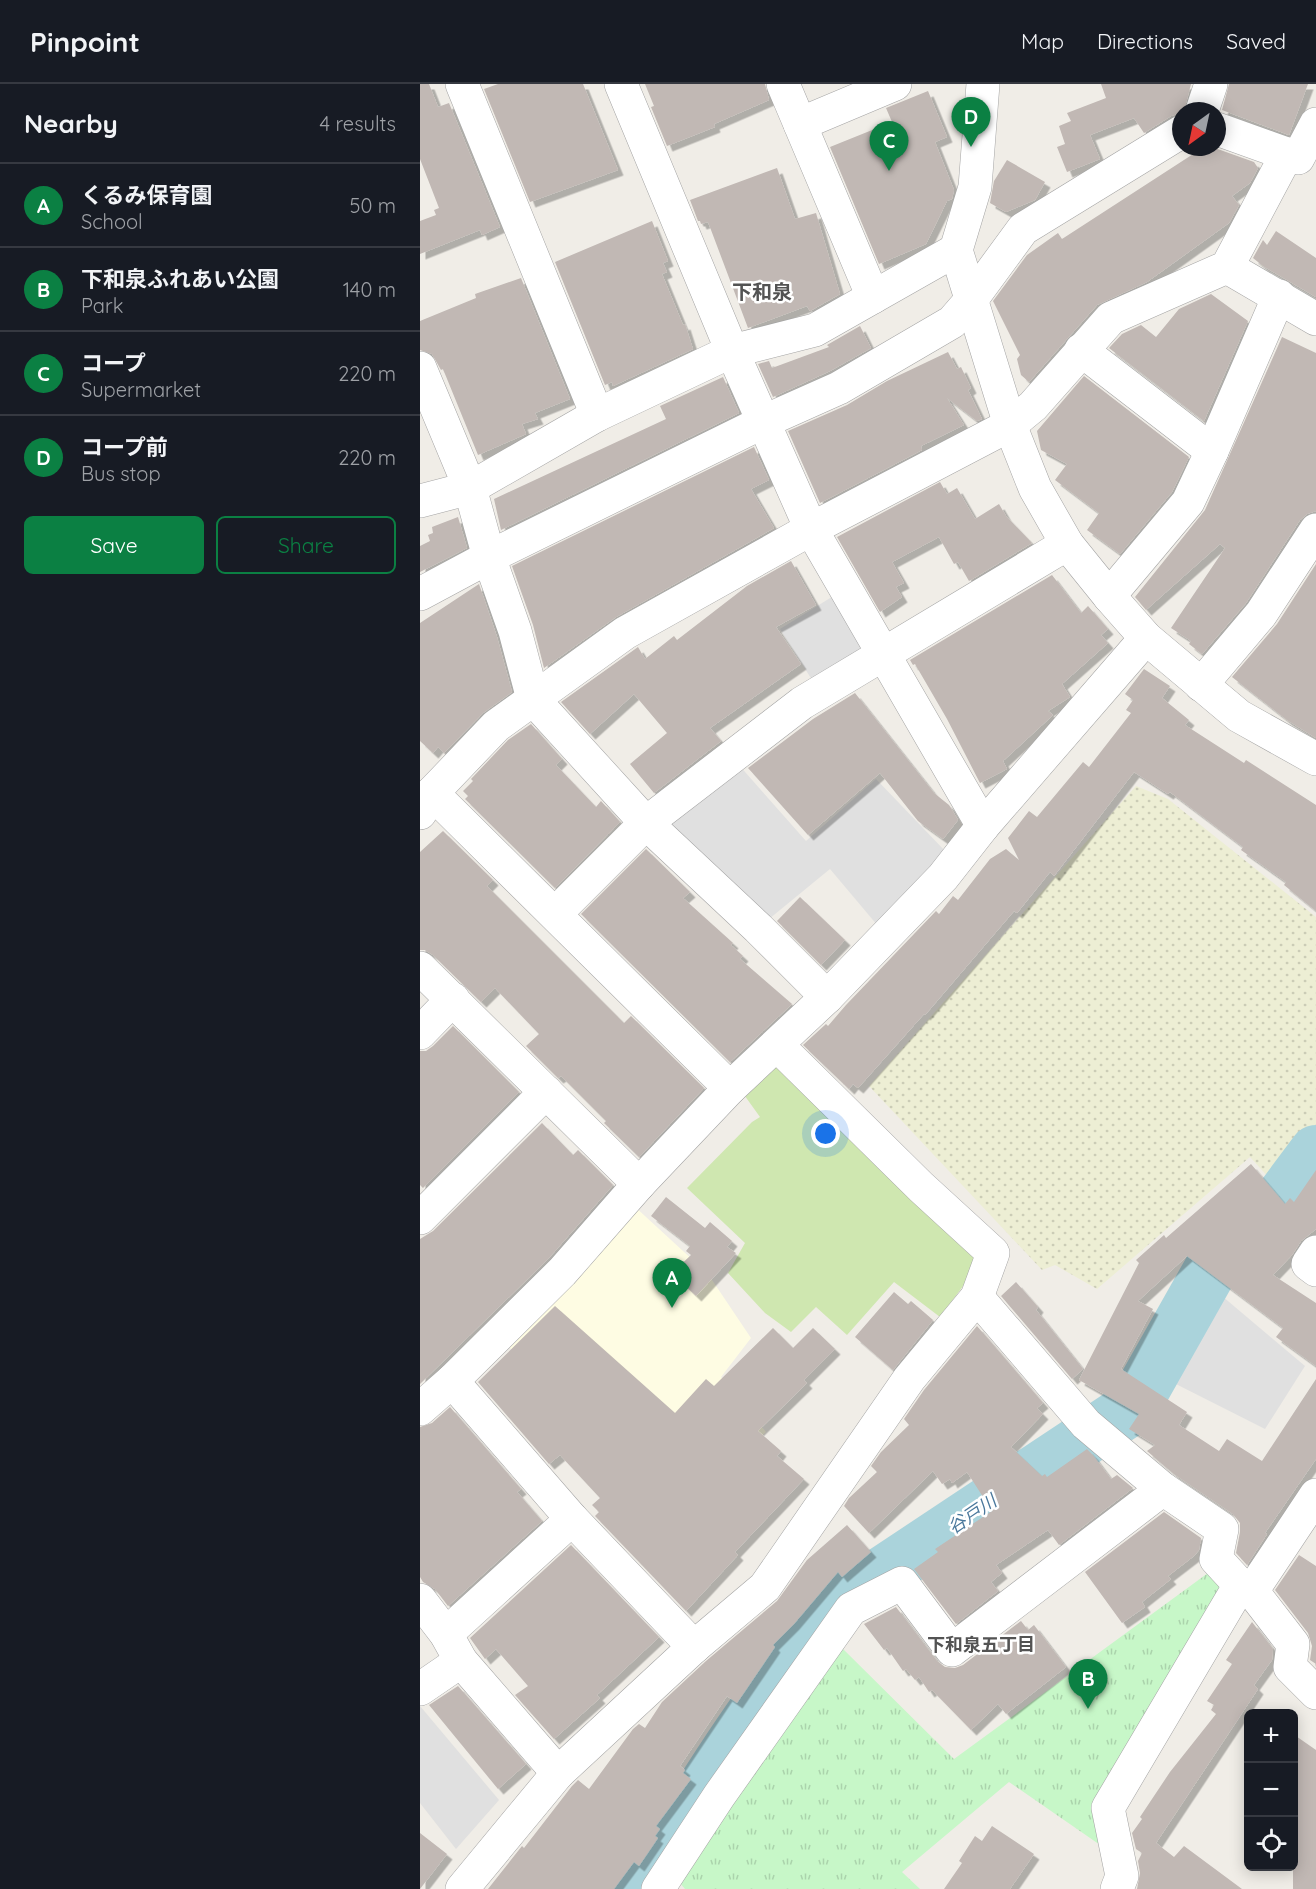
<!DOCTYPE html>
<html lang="en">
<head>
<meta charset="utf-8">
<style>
  body { margin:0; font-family:Quicksand,"Noto Sans JP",sans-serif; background:#242831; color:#f1f3f6 }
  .controls { position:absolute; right:18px; bottom:18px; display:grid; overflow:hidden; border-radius:9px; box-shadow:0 3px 15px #0003 }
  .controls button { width:54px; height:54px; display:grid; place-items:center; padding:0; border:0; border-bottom:2px solid #363941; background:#171b24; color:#f1f3f6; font:30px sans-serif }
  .compass { position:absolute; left:752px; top:18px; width:54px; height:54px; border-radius:50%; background:#171b24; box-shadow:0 3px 15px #0003; rotate:213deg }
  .you { position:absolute; left:406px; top:1050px; width:21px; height:21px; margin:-15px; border:4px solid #fff; border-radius:50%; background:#1a73e8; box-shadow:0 0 0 9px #1a73e833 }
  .badge { display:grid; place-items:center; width:39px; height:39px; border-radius:50%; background:#0b8043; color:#fff; font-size:20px; font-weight:700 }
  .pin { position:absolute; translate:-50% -50px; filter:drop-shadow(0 2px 3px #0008) }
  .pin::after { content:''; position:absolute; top:32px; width:21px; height:18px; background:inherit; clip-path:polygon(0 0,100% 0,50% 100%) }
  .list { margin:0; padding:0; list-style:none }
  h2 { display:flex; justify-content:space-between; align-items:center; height:78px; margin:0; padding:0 24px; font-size:26px }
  h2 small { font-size:20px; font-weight:400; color:#9ea1a6 }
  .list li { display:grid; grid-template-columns:39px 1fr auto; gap:18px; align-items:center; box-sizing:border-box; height:84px; padding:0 24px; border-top:2px solid #363941 }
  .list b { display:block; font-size:22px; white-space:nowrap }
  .list p { margin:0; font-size:20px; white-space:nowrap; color:#9ea1a6 }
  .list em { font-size:20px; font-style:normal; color:#9ea1a6 }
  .actions { display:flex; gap:12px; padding:18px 24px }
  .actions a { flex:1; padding:14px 0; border:2px solid #0b8043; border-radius:9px; text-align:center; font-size:21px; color:#0b8043 }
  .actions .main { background:#0b8043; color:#fff }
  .icon { flex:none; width:33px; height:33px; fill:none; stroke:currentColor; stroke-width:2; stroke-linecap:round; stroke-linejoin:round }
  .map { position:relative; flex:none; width:896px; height:1805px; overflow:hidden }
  header { display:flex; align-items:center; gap:36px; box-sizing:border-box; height:84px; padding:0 30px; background:#171b24; border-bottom:2px solid #363941 }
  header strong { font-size:28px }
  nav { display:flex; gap:33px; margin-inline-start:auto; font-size:21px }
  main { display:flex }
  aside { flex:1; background:#171b24 }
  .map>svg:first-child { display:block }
</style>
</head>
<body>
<header>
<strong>Pinpoint</strong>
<nav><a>Map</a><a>Directions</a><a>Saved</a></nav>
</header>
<main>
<aside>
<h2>Nearby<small>4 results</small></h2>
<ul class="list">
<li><span class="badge">A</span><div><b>くるみ保育園</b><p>School</p></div><em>50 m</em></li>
<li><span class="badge">B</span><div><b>下和泉ふれあい公園</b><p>Park</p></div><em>140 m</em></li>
<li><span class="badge">C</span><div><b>コープ</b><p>Supermarket</p></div><em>220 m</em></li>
<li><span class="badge">D</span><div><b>コープ前</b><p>Bus stop</p></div><em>220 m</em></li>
</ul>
<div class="actions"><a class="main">Save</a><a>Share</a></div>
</aside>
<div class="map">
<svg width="896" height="1805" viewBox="0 0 896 1805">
  <defs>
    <pattern id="farmland-dots" width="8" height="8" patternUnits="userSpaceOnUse" patternTransform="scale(1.5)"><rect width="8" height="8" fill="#edeed4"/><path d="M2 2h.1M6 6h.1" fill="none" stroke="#cbccb6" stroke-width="1.8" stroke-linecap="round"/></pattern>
    <pattern id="park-tufts" width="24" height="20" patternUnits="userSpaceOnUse" patternTransform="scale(1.5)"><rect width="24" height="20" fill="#c7f7c8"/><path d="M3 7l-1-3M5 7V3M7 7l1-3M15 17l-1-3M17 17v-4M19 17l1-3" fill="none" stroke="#abd3ac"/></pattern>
    <filter id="shadow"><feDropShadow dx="5.5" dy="5.5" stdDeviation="0" flood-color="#0004"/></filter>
  </defs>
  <rect width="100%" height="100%" fill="#f0ede7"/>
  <!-- education -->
  <path fill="#fefce3" d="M213,1121L288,1190L331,1254L301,1293L346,1348L265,1422L142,1316L87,1261Z"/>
  <!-- farmland -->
  <path fill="url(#farmland-dots)" d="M716,702L748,715L896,833V1059L860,1106L830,1073L677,1205L635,1181L622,1186L449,1002Z"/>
  <!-- grass -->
  <path fill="#cfe7b0" d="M357,971L555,1166V1186L520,1233L474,1198L427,1251L396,1223L371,1248L345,1229L308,1189L325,1159L267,1104L332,1038L340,1033L322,1008Z"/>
  <!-- park -->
  <path fill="url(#park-tufts)" d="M788,1489L807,1506L683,1763L589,1698L482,1788L500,1805H265L260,1799L410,1576L422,1564L534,1675Z"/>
  <!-- parking -->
  <g fill="#e0e0e0">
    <path d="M415,511L446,564L394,599L360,545Z"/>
    <path d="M311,672L386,757L456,695L527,769L458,842L410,785L338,844L226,739Z"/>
    <path d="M789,1201L885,1282L845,1345L740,1292L755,1260Z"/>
    <path d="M0,1622L79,1716L36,1765L0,1719Z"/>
  </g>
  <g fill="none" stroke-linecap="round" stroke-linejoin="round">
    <!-- river -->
    <path stroke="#aad3db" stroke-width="54" d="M217,1805L225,1799C285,1700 346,1601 424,1515L713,1323L792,1183L864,1111L896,1068"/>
  </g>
  <!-- building -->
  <g fill="#c1b8b4" filter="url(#shadow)">
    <path d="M0,0H9L18,23L29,19L80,143L62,151L60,146L0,170V137L16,131L14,126L19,124L0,75Z"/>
    <path d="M78,0H163L198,86L110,118L64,5Z"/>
    <path d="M225,0H345L349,16L294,40L295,43L247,62L231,23L234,22Z"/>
    <path d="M681,0H771L764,27H761V29L751,32L724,49L714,34L670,51L680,75L647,88L637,63L645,60L639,42L651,37L647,29L686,14Z"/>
    <path d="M809,0H888L869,51L802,26Z"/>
    <path d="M508,7L527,53L515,58L534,106L532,115L527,117L506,160L459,180L410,63L472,38L466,24Z"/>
    <path d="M784,63H792L834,78L838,84L830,99L812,112L819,121L809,139L727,198L677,221L609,298L601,291L597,275L600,271L573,217L607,171L638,149L642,155Z"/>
    <path d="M587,76L625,98L615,116L586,128L570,119L574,97Z"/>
    <path d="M357,84L375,135L396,129L420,210L390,227L387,222L328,244L288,138L281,140L280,137H278L270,116Z"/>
    <path d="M232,137L248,177L243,179L247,188L242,190L263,241L265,240L273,265L193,302L192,298L185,301L135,178Z"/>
    <path d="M856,147L896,174V213L843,182L833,174L843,156L847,161Z"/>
    <path d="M101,194L150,315L115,329L118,335L102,340L106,350L58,371L23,285L21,286L12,270L0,266V237L56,214L55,210Z"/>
    <path d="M791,210L828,237L784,337L689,264L702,250L721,241L736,253L759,225Z"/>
    <path d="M440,242L451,264L410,287L353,313L338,280L349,277L352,284L409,263L407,261Z"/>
    <path d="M862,253L896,269V427L887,430L880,436L826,519L782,570L769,560L771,557L751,544L805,464L800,460L726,526L715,513L785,426Z"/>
    <path d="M528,268L537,285L541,283L551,304L548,306L562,335L557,337L527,314L544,341L501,362L502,366L400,419L368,347L427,321L467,297Z"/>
    <path d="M664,292L769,373L752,408L700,470L667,446L679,429L635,396L647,380L621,366L617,347Z"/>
    <path d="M303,293L319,329L81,446L74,415L246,335L240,322Z"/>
    <path d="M334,363L349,396L331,405L354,444L196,533L124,584L113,541L92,482Z"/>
    <path d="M520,398L527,410L537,404L555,435L579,420L586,432L612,459L549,497L538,478L534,480L519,453L472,478L484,499L476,503L482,513L460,528L417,453Z"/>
    <path d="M38,433L47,464L0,488V462L10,457L8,451L13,449L12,443Z"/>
    <path d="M371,477L396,521L356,543L381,580L290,644L301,657L234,709L210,680L247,649L214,610L170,650L141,618L218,563L225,575L254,552L257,556L327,502Z"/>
    <path d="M896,480V654L867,636L812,593L857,540Z"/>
    <path d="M632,491L661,529L668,522L688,545L681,551L688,559L642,600L650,613L628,627L633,631L583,677L587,685L560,699L527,635L495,580L493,581L490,576Z"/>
    <path d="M59,500L77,553L92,608L63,629L24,669L18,663L13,669L0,657V539Z"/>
    <path d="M724,585L750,602L742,614L769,636L765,641L824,679L826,676L896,721V827L864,801L866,798L821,766L823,763L750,708L748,710L714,688L634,792L630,788L597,829L594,827L505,931L504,930L438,1004L433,1000L429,1005L383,961L406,940L408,942L426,921L516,827L519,830L533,812L538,816L570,775L586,765L599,776L588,754L609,727L617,733L663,678L669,683L711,629L706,626L713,616L705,610Z"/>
    <path d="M435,609L514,709L529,721L538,736L523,755L498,737L460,689L388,751L328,684L393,635Z"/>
    <path d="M111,640L142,675L136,681L176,723L181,717L200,738L135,804L45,715L48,712L43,707L53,697L51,695L88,656Z"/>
    <path d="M23,747L73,796L67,802L204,939L211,932L284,1004L219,1073L184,1039L186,1037L141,992L138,994L106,962L119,950L75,904L61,918L13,871L5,866H0V768Z"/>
    <path d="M226,765L270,808L263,814L313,859L311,861L323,872L320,875L372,920L310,978L161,830Z"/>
    <path d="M380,813L425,856L401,881L357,837Z"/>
    <path d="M33,942L99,1008L3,1104L0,1101V967H6L13,962Z"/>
    <path d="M122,1039L153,1071L158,1066L193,1101L128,1175L0,1300V1155L13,1147Z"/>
    <path d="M831,1080L865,1120L870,1114L874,1118L896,1086V1145L881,1157L872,1171L853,1191L896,1219V1282L856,1253L863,1244L767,1172L718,1217L733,1225L701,1285L767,1328L759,1341L799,1367L807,1355L842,1377L896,1295V1375L845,1449L847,1450L827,1481L816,1469L820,1448V1439L813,1430L754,1390L727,1367L735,1361L709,1345L719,1330L659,1296L719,1179L716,1176L744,1151L746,1154Z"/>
    <path d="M246,1113L285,1144L290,1138L312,1157L307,1163L316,1169L276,1212L252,1189L271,1171L266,1167L270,1162L231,1132Z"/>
    <path d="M596,1198L618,1223L616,1226L663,1285L652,1295L581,1212Z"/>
    <path d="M474,1208L488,1220L491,1217L513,1236L473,1286L435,1253Z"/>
    <path d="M135,1222L255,1329L286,1295L294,1302L353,1244L373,1264L393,1244L415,1265L384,1296L387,1299L338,1347L361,1367L357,1372L384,1395L315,1468L318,1471L266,1527L175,1432L179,1428L172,1421L180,1414L140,1371L129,1380L58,1298Z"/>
    <path d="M557,1242L623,1319L617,1324L623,1330L591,1363L622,1392L625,1390L627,1393L667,1365L673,1371L691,1395L697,1391L713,1404L639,1461L628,1446L576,1481L582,1489L571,1498L578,1507L536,1540L494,1485L518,1468L515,1465L572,1427L547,1388L532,1399L530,1395L522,1400L513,1387L449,1449L424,1422L429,1414L457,1388L451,1382L461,1368L489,1341L484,1335L504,1306Z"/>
    <path d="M30,1323L101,1405L97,1408L122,1437L28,1522L15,1505L3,1498L0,1493V1343L12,1339Z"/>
    <path d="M744,1428L781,1454L779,1466L774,1472L748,1492L751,1495L722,1518L725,1523L702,1539L665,1488Z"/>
    <path d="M427,1441L451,1468L422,1493L418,1488L374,1540L353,1561L355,1563L317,1619L307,1612L260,1682L265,1686L263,1689L271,1695L236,1742L240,1745L235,1752L238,1754L219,1782L214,1778L194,1805H68L102,1762L104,1764L152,1702L158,1696L169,1705L213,1645L219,1640L225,1644L242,1618L286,1577L357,1517L387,1476Z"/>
    <path d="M151,1461L239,1553L177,1611L180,1614L134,1655L95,1611L108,1602L76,1565L65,1575L50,1554Z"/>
    <path d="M879,1471L896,1482V1580L890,1576L892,1562L888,1549L855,1506Z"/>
    <path d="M476,1523L517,1577L525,1583L535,1584L543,1581L601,1537L608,1546L614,1541L646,1583L586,1630L578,1620L551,1646L512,1606L509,1608L499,1593L495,1596L486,1585L483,1587L467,1564L464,1566L444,1540Z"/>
    <path d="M832,1538L853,1565L852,1576L834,1601L838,1605L736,1759L754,1773L764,1762L822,1805H717L720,1789L718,1777L722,1769L716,1765L712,1749L722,1735L720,1733L750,1688L796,1630L791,1626L794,1621L787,1617L812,1580L806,1576Z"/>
    <path d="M38,1602L106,1680L78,1705L9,1621Z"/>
    <path d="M873,1650L896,1666V1805H873Z"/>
    <path d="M572,1742L614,1770L590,1805H524L542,1779L539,1777L555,1752L562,1757Z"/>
    <path d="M0,1749L27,1770L0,1805Z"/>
  </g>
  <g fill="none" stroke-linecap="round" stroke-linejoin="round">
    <!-- minor casing -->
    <g stroke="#a4a4a4" stroke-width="34">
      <g id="minor">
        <path d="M42,0L177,331"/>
        <path d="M201,0L312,267L391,445L563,742"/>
        <path d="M363,0L453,213"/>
        <path d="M563,0L555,103L536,166L590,341L615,404L647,460L689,512L726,554L819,632L896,675"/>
        <path d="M782,27L791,0"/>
        <path d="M380,40L475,0"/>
        <path d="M797,45L878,74L896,40"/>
        <path d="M807,183L896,235"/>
        <path d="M661,266L792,367"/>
        <path d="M0,284L50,404L69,473L95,547L113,615L226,739L338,844L407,913"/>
        <path d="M0,417L50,404L177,331L312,267L395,246L536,166"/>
        <path d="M0,510L69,473L343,338L419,304L532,238L551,216L603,145L761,48"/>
        <path d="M689,512L768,418L792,367L859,212"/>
        <path d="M781,601L841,530L896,446"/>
        <path d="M12,709L310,1004"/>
        <path d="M0,729L12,709L76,642L205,549L391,445L590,341L613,322L691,234L807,183L867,70"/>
        <path d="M135,830L226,739L382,619L647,460"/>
        <path d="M0,884L219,1100"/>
        <path d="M0,949L33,915"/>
        <path d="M0,1134L126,1008"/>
        <path d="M896,1168L888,1180L896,1186"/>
        <path d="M557,1213L666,1340L743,1405L802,1445L796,1475L820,1501L832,1507L873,1560L870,1583L896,1609"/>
        <path d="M32,1297L152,1435L274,1563"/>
        <path d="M0,1325L32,1297L142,1188L219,1100L310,1004L407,913L523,793L563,742L726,554"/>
        <path d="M832,1507L896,1411"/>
        <path d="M0,1516L26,1550L41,1577L138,1689"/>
        <path d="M26,1550L152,1435"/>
        <path d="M0,1605L41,1577"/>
        <path d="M42,1805L138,1689L274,1563L345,1503L489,1295L557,1213L573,1169L501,1103L357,961"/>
        <path d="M238,1805L299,1712L431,1525L482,1499L532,1566L743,1405"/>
        <path d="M697,1805L702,1792L688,1724L820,1501"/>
      </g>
    </g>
    <!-- minor -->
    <use href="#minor" stroke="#fff" stroke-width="33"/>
  </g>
  <g text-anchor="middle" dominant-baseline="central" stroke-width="5" stroke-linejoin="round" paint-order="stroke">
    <!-- water labels -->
    <g font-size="18" font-style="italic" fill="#4a789c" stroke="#fff">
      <text transform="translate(552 1430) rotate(-34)">谷戸川</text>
    </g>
    <!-- neighbourhood labels -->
    <g font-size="18" font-weight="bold" fill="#535353" stroke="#fff">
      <text x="561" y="1560">下和泉五丁目</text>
    </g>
    <!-- quarter labels -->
    <g font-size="20" font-weight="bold" fill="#535353" stroke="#fff">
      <text x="342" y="207">下和泉</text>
    </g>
  </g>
</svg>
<div class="controls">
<button>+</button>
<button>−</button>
<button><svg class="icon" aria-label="locate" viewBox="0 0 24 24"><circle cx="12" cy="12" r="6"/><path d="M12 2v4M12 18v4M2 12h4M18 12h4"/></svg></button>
</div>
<svg class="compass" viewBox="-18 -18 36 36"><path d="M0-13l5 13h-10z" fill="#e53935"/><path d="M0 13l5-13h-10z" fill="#9ea1a6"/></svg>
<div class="you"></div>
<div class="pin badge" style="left:252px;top:1224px">A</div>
<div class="pin badge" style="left:668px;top:1625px">B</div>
<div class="pin badge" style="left:469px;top:87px">C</div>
<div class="pin badge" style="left:551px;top:63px">D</div>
</div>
</main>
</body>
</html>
